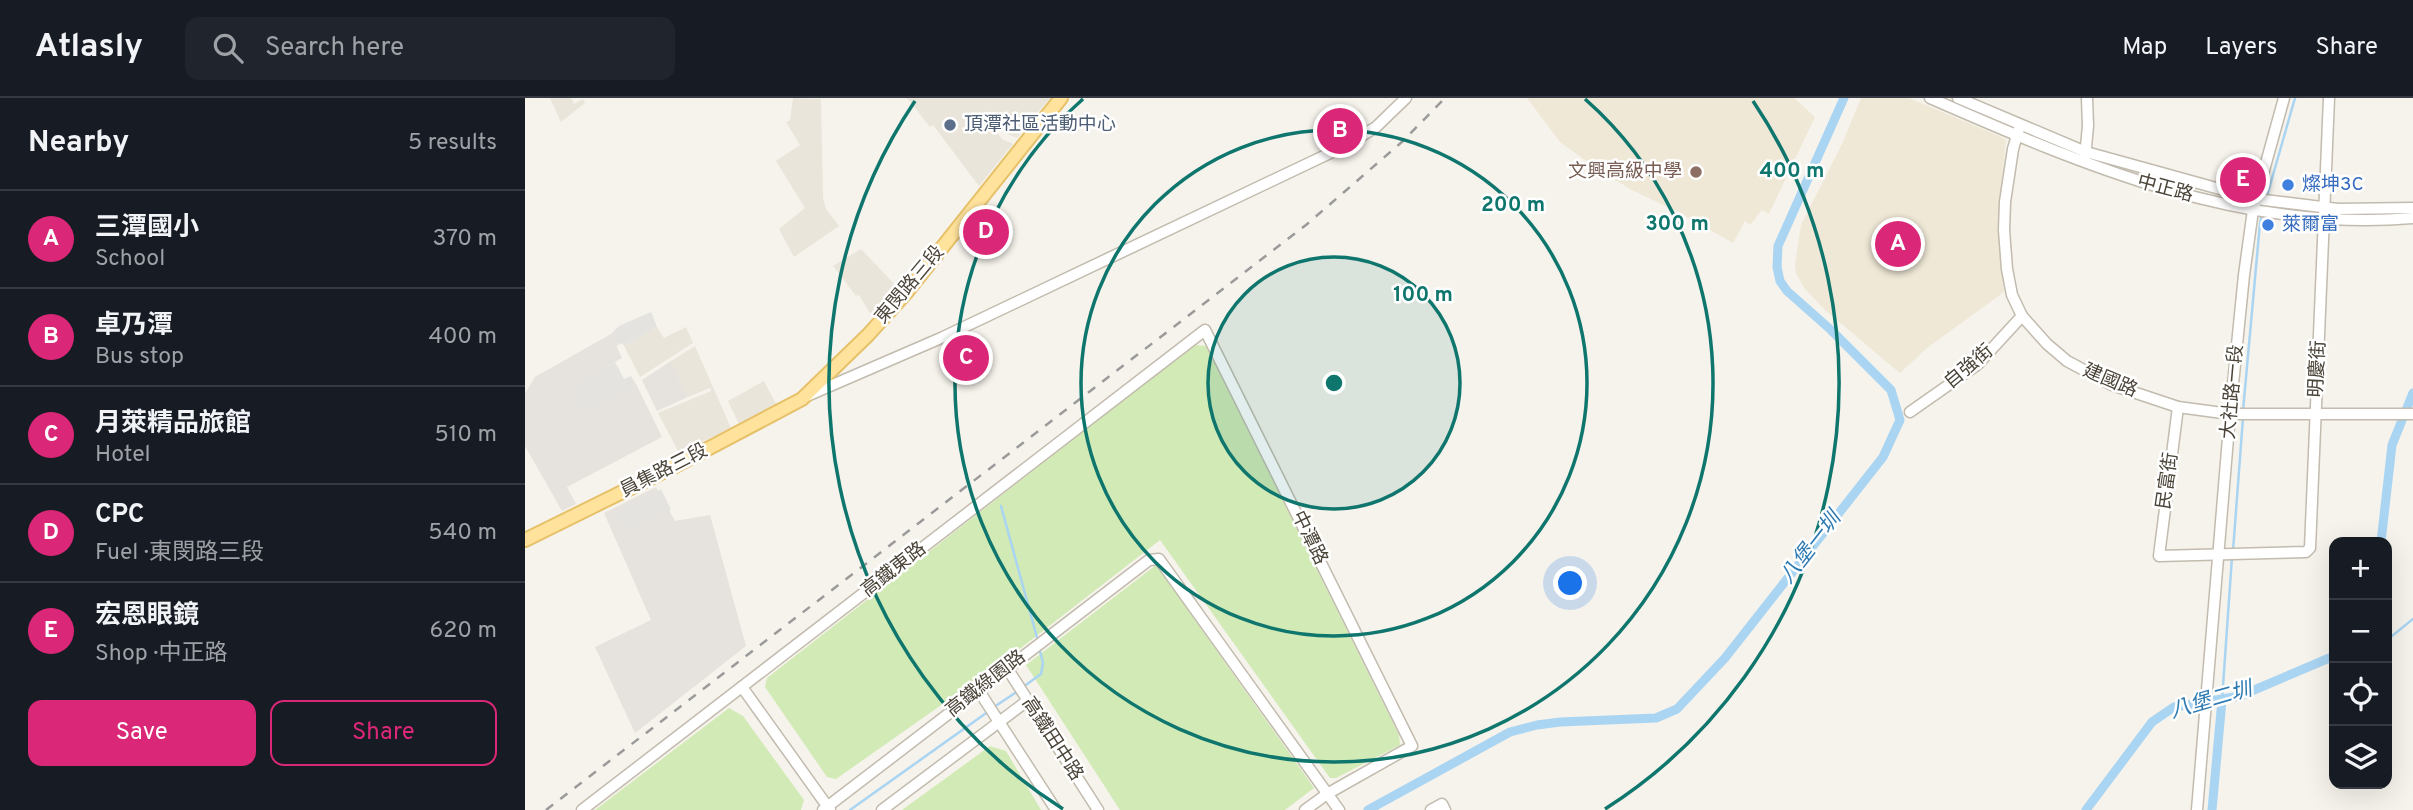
<!DOCTYPE html>
<html lang="en">
<head>
<meta charset="utf-8">
<style>
  body { margin:0; font-family:Overpass,"Noto Sans TC",sans-serif; background:#20242c; color:#f1f3f6 }
  .controls { position:absolute; right:21px; bottom:21px; display:grid; overflow:hidden; border-radius:14px; box-shadow:0 7px 28px #0002 }
  .controls button { width:63px; height:63px; display:grid; place-items:center; padding:0; border:0; border-bottom:2px solid #363941; background:#171b24; color:#f1f3f6; font:35px sans-serif }
  .you { position:absolute; left:1046px; top:486px; width:24px; height:24px; margin:-18px; border:5px solid #fff; border-radius:50%; background:#1a73e8; box-shadow:0 0 0 10px #1a73e833 }
  .badge { display:grid; place-items:center; width:46px; height:46px; border-radius:50%; background:#db2777; color:#fff; font-size:23px; font-weight:700 }
  .pin { position:absolute; translate:-50% -50%; border:4px solid #fff; box-shadow:0 2px 7px #0006 }
  .list { margin:0; padding:0; list-style:none }
  h2 { display:flex; justify-content:space-between; align-items:center; height:91px; margin:0; padding:0 28px; font-size:30px }
  h2 small { font-size:23px; font-weight:400; color:#9ea1a6 }
  .list li { display:grid; grid-template-columns:46px 1fr auto; gap:21px; align-items:center; box-sizing:border-box; height:98px; padding:0 28px; border-top:2px solid #363941 }
  .list b { display:block; font-size:26px; white-space:nowrap }
  .list p { margin:0; font-size:23px; white-space:nowrap; color:#9ea1a6 }
  .list em { font-size:23px; font-style:normal; color:#9ea1a6 }
  .actions { display:flex; gap:14px; padding:21px 28px }
  .actions a { flex:1; padding:16px 0; border:2px solid #db2777; border-radius:14px; text-align:center; font-size:24px; color:#db2777 }
  .actions .main { background:#db2777; color:#fff }
  .icon { flex:none; width:38px; height:38px; fill:none; stroke:currentColor; stroke-width:2; stroke-linecap:round; stroke-linejoin:round }
  .map { position:relative; flex:none; width:1888px; height:712px; overflow:hidden }
  header { display:flex; align-items:center; gap:42px; box-sizing:border-box; height:98px; padding:0 35px; background:#171b24; border-bottom:2px solid #363941 }
  header strong { font-size:33px }
  nav { display:flex; gap:38px; margin-inline-start:auto; font-size:24px }
  .search { width:490px; height:63px; background:#20242c; display:flex; align-items:center; gap:18px; box-sizing:border-box; padding:0 24px; border-radius:14px; color:#9ea1a6; font-size:26px }
  main { display:flex }
  aside { flex:1; background:#171b24 }
  .map>svg:first-child { display:block }
</style>
</head>
<body>
<header>
<strong>Atlasly</strong>
<div class="search"><svg class="icon" aria-label="search" viewBox="0 0 24 24"><circle cx="10" cy="10" r="6"/><path d="M15 15l6 6"/></svg>Search here</div>
<nav><a>Map</a><a>Layers</a><a>Share</a></nav>
</header>
<main>
<aside>
<h2>Nearby<small>5 results</small></h2>
<ul class="list">
<li><span class="badge">A</span><div><b>三潭國小</b><p>School</p></div><em>370 m</em></li>
<li><span class="badge">B</span><div><b>卓乃潭</b><p>Bus stop</p></div><em>400 m</em></li>
<li><span class="badge">C</span><div><b>月萊精品旅館</b><p>Hotel</p></div><em>510 m</em></li>
<li><span class="badge">D</span><div><b>CPC</b><p>Fuel · 東閔路三段</p></div><em>540 m</em></li>
<li><span class="badge">E</span><div><b>宏恩眼鏡</b><p>Shop · 中正路</p></div><em>620 m</em></li>
</ul>
<div class="actions"><a class="main">Save</a><a>Share</a></div>
</aside>
<div class="map">
<svg width="1888" height="712" viewBox="0 0 1888 712">
  <rect width="100%" height="100%" fill="#f6f3ec"/>
  <!-- residential -->
  <g fill="#eae5da">
    <path d="M25,0H46L49,6L58,1L60,5L36,24Z"/>
    <path d="M268,0L296,1L298,100L301,111L314,128L269,159L254,131L280,110L251,63L275,47L261,24L265,22Z"/>
    <path d="M382,0H525L492,40L477,34L469,22L465,25L477,41L488,46L454,88L408,27L405,29Z"/>
    <path d="M336,151L372,189L348,220L334,197L331,198L308,168Z"/>
    <path d="M132,229L139,240L161,229L168,245L115,279L99,248Z"/>
    <path d="M170,248L206,330L154,355L133,315L186,293L185,290L163,299L146,263Z"/>
    <path d="M239,283L251,306L214,326L203,303Z"/>
  </g>
  <!-- industrial -->
  <g fill="#e6e2dd">
    <path d="M86,236L97,260L47,288L58,313L111,286L137,339L42,389L51,406L37,413L0,348V295L10,279Z"/>
    <path d="M146,263L163,299L132,313L117,282Z"/>
    <path d="M131,389L150,423L185,417L221,548L110,635L70,549L126,522L79,415Z"/>
  </g>
  <!-- education -->
  <g fill="#efe8d6">
    <path d="M1002,0H1269L1290,19L1244,116L1237,112L1225,127L1220,123L1208,145L1153,114L1105,91L1064,65L1035,44Z"/>
    <path d="M1336,0H1384L1481,41L1473,125L1479,194L1402,250L1375,275L1300,212L1279,190L1271,175L1270,166L1276,127L1317,46Z"/>
  </g>
  <!-- green -->
  <g fill="#d2eab5">
    <path d="M669,247L681,248L874,637L875,647L811,680H805L635,442L479,563L311,681L302,679L240,589L242,580Z"/>
    <path d="M631,467L789,690L760,712H595L501,567Z"/>
    <path d="M204,610L218,618L279,702L276,712H70Z"/>
    <path d="M465,648L481,653L516,712H377Z"/>
  </g>
  <!-- parking -->
  <g fill="#e5e3e0">
    <path d="M126,214L132,229L99,248L97,245L91,248L86,236L94,228Z"/>
    <path d="M90,264L99,281L106,278L111,286L58,314L46,288Z"/>
    <path d="M136,391L146,412L100,433L91,412Z"/>
  </g>
  <g fill="none" stroke-linecap="round" stroke-linejoin="round">
    <!-- stream -->
    <g stroke="#a9d4f2" stroke-width="2.5">
      <path d="M1742,98L1770,0"/>
      <path d="M1718,313L1735,125L1740,104"/>
      <path d="M476,408L513,543"/>
      <path d="M1708,453L1718,320"/>
      <path d="M1862,542L1888,521"/>
      <path d="M498,589L516,576L518,565L514,549"/>
      <path d="M1697,602L1707,459"/>
      <path d="M469,609L493,593"/>
      <path d="M325,712L464,613"/>
    </g>
    <!-- canal -->
    <g stroke="#a9d4f2" stroke-width="9">
      <path d="M1856,444L1867,347L1888,295"/>
      <path d="M843,712L985,634L1012,627L1035,624L1131,620L1152,611L1200,560L1358,359L1375,322L1366,292L1306,232L1262,193L1255,183L1252,169L1253,148L1319,0"/>
      <path d="M1561,712L1627,624L1649,609L1715,598L1809,558"/>
      <path d="M1687,712L1697,602"/>
    </g>
    <!-- minor casing -->
    <g stroke="#c2bbae" stroke-width="13">
      <g id="minor">
        <path d="M1405,0C1558,67 1717,135 1888,120"/>
        <path d="M1433,0L1561,54L1731,101L1813,111L1888,110"/>
        <path d="M1495,27L1488,51L1480,104L1479,132L1482,171L1487,197L1497,218L1522,246L1542,263L1587,287L1653,309L1705,316H1888"/>
        <path d="M1560,59L1563,28L1562,0"/>
        <path d="M282,298L416,240L822,47L851,29L881,0"/>
        <path d="M1653,309L1634,458L1781,454L1785,450L1804,0"/>
        <path d="M1385,314L1452,267L1497,218"/>
        <path d="M482,570L573,712"/>
        <path d="M217,589L305,712"/>
        <path d="M454,593L531,712"/>
        <path d="M57,712L680,232L887,648L802,696L780,712"/>
        <path d="M298,712L624,462L634,461L814,712"/>
        <path d="M357,712L502,603"/>
        <path d="M906,712L917,706L920,712"/>
        <path d="M1672,712L1705,316L1719,177L1728,112L1759,0"/>
      </g>
    </g>
    <!-- major casing -->
    <g stroke="#e6c16a" stroke-width="16">
      <path id="major" d="M0,442L154,366L277,301L343,237L381,195L536,0"/>
    </g>
    <!-- minor -->
    <use href="#minor" stroke="#fff" stroke-width="10"/>
    <!-- major -->
    <use href="#major" stroke="#ffe39c" stroke-width="12"/>
    <!-- rail -->
    <path stroke="#9a9a9a" stroke-width="2.5" stroke-dasharray="9 9" stroke-linecap="butt" d="M21,712L781,127L878,43L920,0"/>
  </g>
  <!-- distance rings -->
  <circle cx="809" cy="285" r="126" fill="#0f766e" fill-opacity=".12"/>
  <g fill="none" stroke="#0f766e" stroke-width="3.5">
    <circle cx="809" cy="285" r="126"/>
    <circle cx="809" cy="285" r="253"/>
    <path d="M1060 1A379 379 0 1 1 558 1"/>
    <path d="M538 711A505 505 0 0 1 390 3M1228 3A505 505 0 0 1 1080 711"/>
  </g>
  <!-- markers -->
  <circle fill="#5c6f8a" stroke="#fff" stroke-width="2.5" cx="425" cy="27" r="7"/>
  <circle fill="#8d6e63" stroke="#fff" stroke-width="2.5" cx="1171" cy="74" r="7"/>
  <g fill="#3f7fe0" stroke="#fff" stroke-width="2.5">
    <circle cx="1763" cy="87" r="7"/>
    <circle cx="1743" cy="127" r="7"/>
  </g>
  <g text-anchor="middle" dominant-baseline="central" stroke-width="5" stroke-linejoin="round" paint-order="stroke">
    <!-- service labels -->
    <g font-size="19" fill="#4e5e75" stroke="#fff" text-anchor="start">
      <text x="439" y="27">頂潭社區活動中心</text>
    </g>
    <!-- education labels -->
    <g font-size="19" fill="#785e54" stroke="#fff" text-anchor="end">
      <text x="1157" y="74">文興高級中學</text>
    </g>
    <!-- shop labels -->
    <g font-size="19" fill="#366cbe" stroke="#fff" text-anchor="start">
      <text x="1777" y="87">燦坤3C</text>
      <text x="1757" y="127">萊爾富</text>
    </g>
    <!-- street labels -->
    <g font-size="19" fill="#4b4439" stroke="#fff">
      <text transform="translate(1640 91) rotate(15)">中正路</text>
      <text transform="translate(385 187) rotate(-50)">東閔路三段</text>
      <text transform="translate(1444 269) rotate(-40)">自強街</text>
      <text transform="translate(1793 271) rotate(-87)">明慶街</text>
      <text transform="translate(1585 283) rotate(23)">建國路</text>
      <text transform="translate(1708 294) rotate(-85)">大社路一段</text>
      <text transform="translate(139 373) rotate(-27)">員集路三段</text>
      <text transform="translate(1643 383) rotate(-82)">民富街</text>
      <text transform="translate(784 440) rotate(64)">中潭路</text>
      <text transform="translate(369 472) rotate(-38)">高鐵東路</text>
      <text transform="translate(461 586) rotate(-38)">高鐵綠園路</text>
      <text transform="translate(527 641) rotate(57)">高鐵田中路</text>
    </g>
    <!-- water labels -->
    <g font-size="21" font-style="italic" fill="#2e7ab2" stroke="#fff">
      <text transform="translate(1286 450) rotate(-52)">八堡一圳</text>
      <text transform="translate(1686 603) rotate(-16)">八堡二圳</text>
    </g>
  </g>
  <circle cx="809" cy="285" r="10" fill="#0f766e" stroke="#fff" stroke-width="3.5"/>
  <g font-size="21" text-anchor="middle" font-weight="bold" fill="#0f766e" stroke="#fff" stroke-width="5" stroke-linejoin="round" paint-order="stroke">
    <text x="1267" y="79">400 m</text>
    <text x="988" y="113">200 m</text>
    <text x="1152" y="132">300 m</text>
    <text x="898" y="203">100 m</text>
  </g>
</svg>
<div class="controls">
<button>+</button>
<button>−</button>
<button><svg class="icon" aria-label="locate" viewBox="0 0 24 24"><circle cx="12" cy="12" r="6"/><path d="M12 2v4M12 18v4M2 12h4M18 12h4"/></svg></button>
<button><svg class="icon" aria-label="layers" viewBox="0 0 24 24"><path d="M12 4l9 5-9 5-9-5zM3 14l9 5 9-5"/></svg></button>
</div>
<div class="you"></div>
<div class="pin badge" style="left:1373px;top:146px">A</div>
<div class="pin badge" style="left:815px;top:33px">B</div>
<div class="pin badge" style="left:441px;top:260px">C</div>
<div class="pin badge" style="left:461px;top:134px">D</div>
<div class="pin badge" style="left:1718px;top:82px">E</div>
</div>
</main>
</body>
</html>
